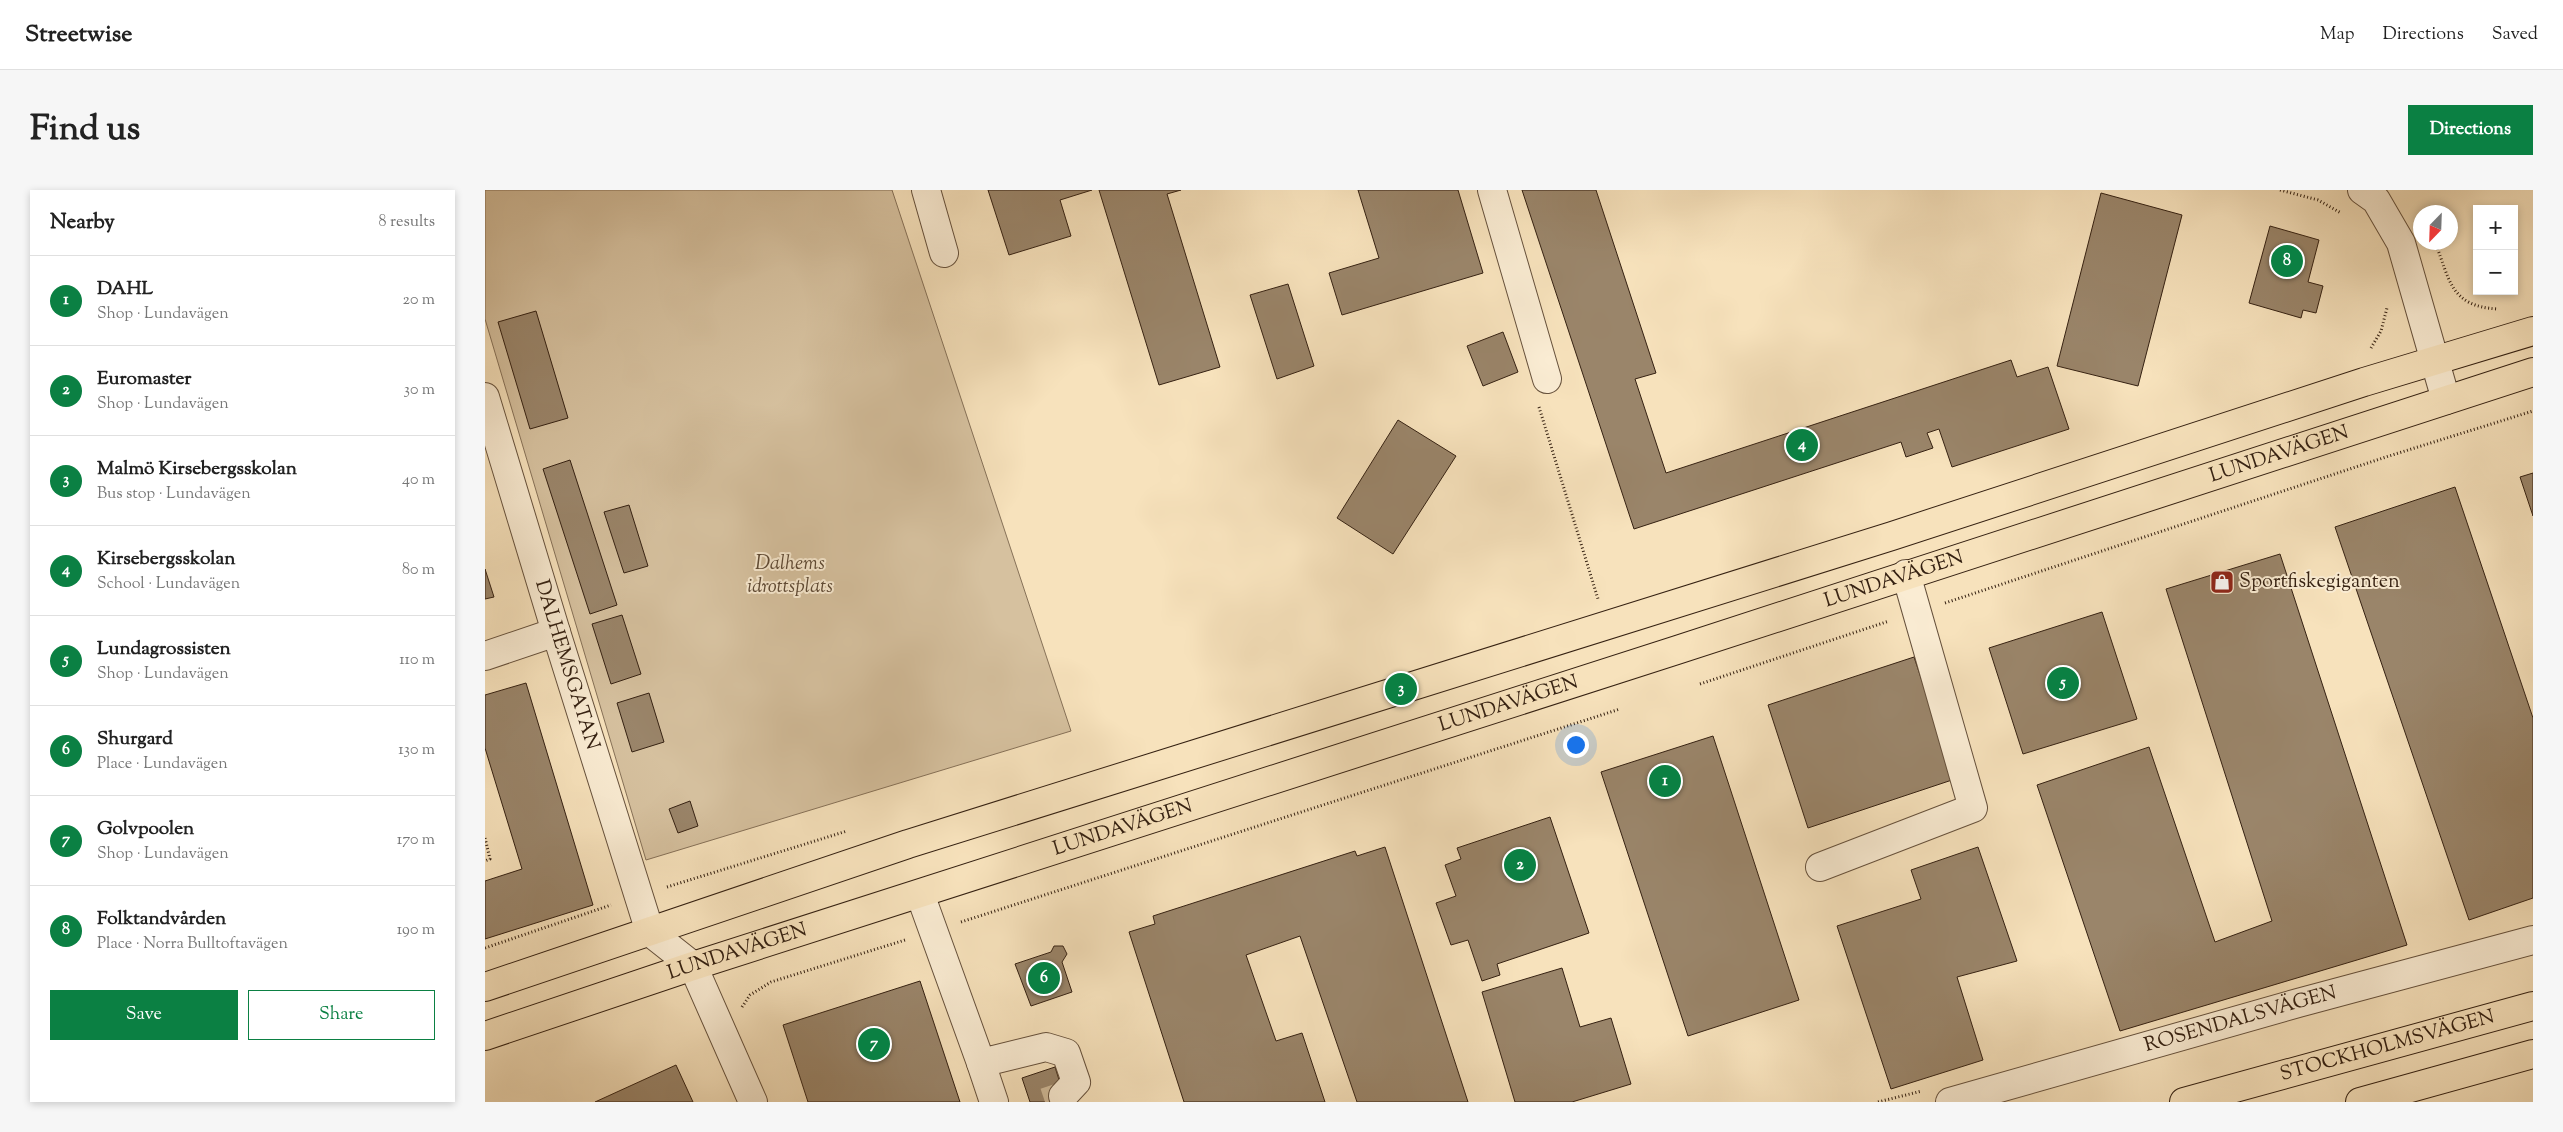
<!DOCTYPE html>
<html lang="en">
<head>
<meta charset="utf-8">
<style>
  body { margin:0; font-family:"Sorts Mill Goudy",serif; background:#f6f6f6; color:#222 }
  .controls { position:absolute; right:15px; top:15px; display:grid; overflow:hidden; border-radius:0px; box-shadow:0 2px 8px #0003 }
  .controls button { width:45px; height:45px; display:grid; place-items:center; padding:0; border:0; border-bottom:1px solid #e0e0e0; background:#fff; color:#222; font:25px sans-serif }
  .compass { position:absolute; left:1928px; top:15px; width:45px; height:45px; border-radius:50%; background:#fff; box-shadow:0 2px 8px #0003; rotate:203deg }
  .you { position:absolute; left:1090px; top:554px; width:18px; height:18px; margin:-12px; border:4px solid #fff; border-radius:50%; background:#1a73e8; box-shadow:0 0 0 8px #1a73e833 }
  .badge { display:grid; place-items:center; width:32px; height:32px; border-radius:50%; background:#0b8043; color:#fff; font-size:16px; font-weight:700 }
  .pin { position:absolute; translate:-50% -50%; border:2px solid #fff; box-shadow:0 1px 5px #0006 }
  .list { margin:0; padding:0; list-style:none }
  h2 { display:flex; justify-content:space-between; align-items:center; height:65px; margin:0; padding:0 20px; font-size:21px }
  h2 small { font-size:16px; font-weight:400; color:#767676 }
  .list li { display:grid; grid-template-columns:32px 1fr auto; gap:15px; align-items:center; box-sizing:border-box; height:90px; padding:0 20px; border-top:1px solid #e0e0e0 }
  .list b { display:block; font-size:19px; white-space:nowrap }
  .list p { margin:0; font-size:16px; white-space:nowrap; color:#767676 }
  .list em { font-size:16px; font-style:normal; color:#767676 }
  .actions { display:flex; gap:10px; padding:15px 20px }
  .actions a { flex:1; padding:11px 0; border:1px solid #0b8043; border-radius:0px; text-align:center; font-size:18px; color:#0b8043 }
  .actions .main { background:#0b8043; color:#fff }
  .map { position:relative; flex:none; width:2048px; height:912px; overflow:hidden; border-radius:0px }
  header { display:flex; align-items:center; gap:30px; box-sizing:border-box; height:70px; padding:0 25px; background:#fff; border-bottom:1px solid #e0e0e0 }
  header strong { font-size:24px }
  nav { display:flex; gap:28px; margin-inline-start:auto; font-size:18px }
  .intro { display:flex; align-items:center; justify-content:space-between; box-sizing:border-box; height:120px; padding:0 30px }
  h1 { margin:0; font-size:35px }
  .button { padding:12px 22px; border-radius:0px; background:#0b8043; color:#fff; font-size:18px; font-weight:700 }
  main { display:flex; gap:30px; padding:0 30px }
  aside { flex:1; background:#fff; border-radius:0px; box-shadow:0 2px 8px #0003 }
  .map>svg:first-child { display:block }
</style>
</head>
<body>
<header>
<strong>Streetwise</strong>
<nav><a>Map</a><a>Directions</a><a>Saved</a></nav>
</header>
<div class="intro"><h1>Find us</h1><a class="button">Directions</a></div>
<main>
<aside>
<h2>Nearby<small>8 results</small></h2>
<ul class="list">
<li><span class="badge">1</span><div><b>DAHL</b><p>Shop · Lundavägen</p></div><em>20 m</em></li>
<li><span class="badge">2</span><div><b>Euromaster</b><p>Shop · Lundavägen</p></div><em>30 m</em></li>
<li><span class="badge">3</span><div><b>Malmö Kirsebergsskolan</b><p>Bus stop · Lundavägen</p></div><em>40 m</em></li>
<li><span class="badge">4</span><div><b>Kirsebergsskolan</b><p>School · Lundavägen</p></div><em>80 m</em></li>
<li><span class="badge">5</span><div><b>Lundagrossisten</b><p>Shop · Lundavägen</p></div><em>110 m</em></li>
<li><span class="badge">6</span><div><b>Shurgard</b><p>Place · Lundavägen</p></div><em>130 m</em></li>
<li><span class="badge">7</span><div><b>Golvpoolen</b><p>Shop · Lundavägen</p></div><em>170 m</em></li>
<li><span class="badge">8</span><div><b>Folktandvården</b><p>Place · Norra Bulltoftavägen</p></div><em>190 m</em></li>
</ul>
<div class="actions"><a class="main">Save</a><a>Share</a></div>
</aside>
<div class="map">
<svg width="2048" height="912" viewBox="0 0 2048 912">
  <rect width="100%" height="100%" fill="#f7e2bc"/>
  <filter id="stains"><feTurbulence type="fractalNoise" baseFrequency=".004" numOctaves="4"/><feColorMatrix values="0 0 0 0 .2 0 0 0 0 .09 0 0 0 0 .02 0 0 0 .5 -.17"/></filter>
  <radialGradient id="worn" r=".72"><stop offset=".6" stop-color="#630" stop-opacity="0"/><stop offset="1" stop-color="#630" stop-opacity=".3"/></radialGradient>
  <!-- green -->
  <path fill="#d6c19f" stroke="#867158" d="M0,0H407L586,541L161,670L0,129Z"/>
  <!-- building -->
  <g fill="#9a856a" stroke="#352112">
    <path d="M503,0H607L575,10L586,46L524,65Z"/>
    <path d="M614,0H696L682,4L735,177L674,195Z"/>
    <path d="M873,0H973L998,83L857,125L844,83L894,68Z"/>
    <path d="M1037,0H1111L1171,183L1150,189L1181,283L1526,170L1532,187L1563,177L1584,239L1467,277L1454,239L1442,243L1448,258L1421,267L1416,252L1149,339Z"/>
    <path d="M1616,3L1697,25L1653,196L1572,176Z"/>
    <path d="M1785,36L1834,50L1823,92L1838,96L1831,123L1818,120L1816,128L1764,113Z"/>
    <path d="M803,94L829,176L792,189L765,105Z"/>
    <path d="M51,121L83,228L45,239L13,132Z"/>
    <path d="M1018,142L1033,182L998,196L982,156Z"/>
    <path d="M913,230L971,266L908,364L852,328Z"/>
    <path d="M85,270L132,415L105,424L58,279Z"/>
    <path d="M2048,283V326L2035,287Z"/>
    <path d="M1970,297L2048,528V708L1984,730L1850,337Z"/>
    <path d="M144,315L163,376L139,383L119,322Z"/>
    <path d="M1795,364L1922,755L1635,841L1552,595L1664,557L1730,752L1787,731L1681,399Z"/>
    <path d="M0,379L9,407L0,409Z"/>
    <path d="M1617,422L1652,529L1538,564L1504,458Z"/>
    <path d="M137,425L156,484L126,494L107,434Z"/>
    <path d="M1429,467L1470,589L1323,638L1283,515Z"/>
    <path d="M41,493L108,715L0,749V691L37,679L0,558V505Z"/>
    <path d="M164,503L179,552L147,562L132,513Z"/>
    <path d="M1228,546L1314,810L1203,846L1116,582Z"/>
    <path d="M205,611L213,636L193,643L184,619Z"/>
    <path d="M1065,627L1104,743L1012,774L1015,785L997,791L983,750L966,755L951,713L971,706L960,675L976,669L972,658Z"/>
    <path d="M900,657L983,912H872L815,746L761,765L791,851L817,843L840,912H699L644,742L670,734L668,726L870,661L872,666Z"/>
    <path d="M1493,657L1532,771L1472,787L1498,870L1406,899L1352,736L1436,709L1426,680Z"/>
    <path d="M569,756H578L582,764L577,772L587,802L546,816L530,774L566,762Z"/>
    <path d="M1077,778L1095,837L1126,828L1146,894L1087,912H1030L997,802Z"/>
    <path d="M435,791L475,912H323L298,835Z"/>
    <path d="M191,875L208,912H110Z"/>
    <path d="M570,877L581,912H545L537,888Z"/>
  </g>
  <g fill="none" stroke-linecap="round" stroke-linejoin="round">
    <!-- minor-tunnel -->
    <path stroke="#d0bb9a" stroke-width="28" stroke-dasharray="28 14" stroke-linecap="butt" d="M560,912L578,906"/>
    <!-- minor casing -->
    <g stroke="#66513c" stroke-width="30">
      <g id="minor">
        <path d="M441,0L459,63"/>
        <path d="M1007,0L1062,189"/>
        <path d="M1877,0L1891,10L1916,53L1961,210"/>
        <path id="s1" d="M0,207L71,442L165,742L208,776L268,912"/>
        <path d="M0,466L71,442"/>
        <path d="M1335,677L1488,618L1421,384"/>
        <path d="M435,704L496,873L561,857L581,863L591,892L578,906"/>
        <path d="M496,873L509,912"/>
        <path id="s2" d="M1465,912L1813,813L2048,750"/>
      </g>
    </g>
    <!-- major casing -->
    <g stroke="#352112" stroke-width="30">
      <g id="major">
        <path d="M0,797L423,654L1407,346L1879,192L2048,141"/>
        <path id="s3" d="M0,846L208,776L1192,460L2048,182"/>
      </g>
    </g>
    <!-- highway casing -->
    <g stroke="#352112" stroke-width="30">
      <g id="highway">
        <path id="s4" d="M1699,912L2048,816"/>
        <path d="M1875,912L2048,864"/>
      </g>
    </g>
    <!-- path -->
    <g stroke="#352112" stroke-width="3" stroke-dasharray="1 2.5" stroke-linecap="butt">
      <path d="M1795,0L1833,10L1856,23"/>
      <path d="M1950,52C1965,90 1965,116 2012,119"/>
      <path d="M1886,158L1896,141L1902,118"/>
      <path d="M1054,217L1113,409"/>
      <path d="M1460,413L1904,266L2048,221"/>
      <path d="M1215,494L1404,431"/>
      <path d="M0,648L5,669L0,671"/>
      <path d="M182,697L362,641"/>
      <path d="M476,732L1135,519"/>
      <path d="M0,758L126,715"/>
      <path d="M257,817L265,805L286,792L420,750"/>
      <path d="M1393,912L1437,901"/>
    </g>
    <!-- minor -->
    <use href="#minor" stroke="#faecd3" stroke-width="28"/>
    <!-- major -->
    <use href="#major" stroke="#f7e2bc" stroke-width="28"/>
    <!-- highway -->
    <use href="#highway" stroke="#f7e2bc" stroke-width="28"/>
  </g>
  <!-- icons -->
  <defs>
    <g id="shop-square" transform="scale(1.25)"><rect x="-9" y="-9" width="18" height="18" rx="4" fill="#8f2418" stroke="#faecd3"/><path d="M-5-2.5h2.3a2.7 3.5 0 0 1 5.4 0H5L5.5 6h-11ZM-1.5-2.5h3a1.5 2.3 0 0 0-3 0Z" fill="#fff"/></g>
  </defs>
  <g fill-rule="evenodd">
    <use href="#shop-square" x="1737" y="392"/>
  </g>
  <g text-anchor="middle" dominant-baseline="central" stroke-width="4" stroke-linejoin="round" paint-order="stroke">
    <!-- street labels -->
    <g font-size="20" fill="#352112" stroke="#faecd3">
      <text stroke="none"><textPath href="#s3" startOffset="1886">LUNDAVÄGEN</textPath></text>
      <text stroke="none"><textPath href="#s3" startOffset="1481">LUNDAVÄGEN</textPath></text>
      <text stroke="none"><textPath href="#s1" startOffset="280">DALHEMSGATAN</textPath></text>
      <text stroke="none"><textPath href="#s3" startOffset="1076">LUNDAVÄGEN</textPath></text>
      <text stroke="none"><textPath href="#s3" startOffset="671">LUNDAVÄGEN</textPath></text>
      <text stroke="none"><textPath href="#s3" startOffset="266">LUNDAVÄGEN</textPath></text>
      <text stroke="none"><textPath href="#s2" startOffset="302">ROSENDALSVÄGEN</textPath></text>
      <text stroke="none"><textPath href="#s4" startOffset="211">STOCKHOLMSVÄGEN</textPath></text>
    </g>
    <!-- park labels -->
    <g font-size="20" font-style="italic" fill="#5d4935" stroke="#faecd3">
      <text x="305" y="374">Dalhems<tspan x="305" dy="23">idrottsplats</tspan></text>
    </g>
    <!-- poi labels -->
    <g font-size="20" fill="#352112" stroke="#faecd3" text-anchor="start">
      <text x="1754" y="392">Sportfiskegiganten</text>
    </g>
  </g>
  <rect width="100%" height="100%" filter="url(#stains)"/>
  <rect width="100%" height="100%" fill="url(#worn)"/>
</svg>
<div class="controls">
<button>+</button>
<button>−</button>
</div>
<svg class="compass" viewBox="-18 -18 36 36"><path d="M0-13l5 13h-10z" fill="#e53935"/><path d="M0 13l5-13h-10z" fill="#767676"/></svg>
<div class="you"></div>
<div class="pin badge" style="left:1180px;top:591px">1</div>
<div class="pin badge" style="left:1035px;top:675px">2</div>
<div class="pin badge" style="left:916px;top:499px">3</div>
<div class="pin badge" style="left:1317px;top:255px">4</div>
<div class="pin badge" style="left:1578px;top:493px">5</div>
<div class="pin badge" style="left:559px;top:788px">6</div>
<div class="pin badge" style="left:389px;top:854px">7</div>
<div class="pin badge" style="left:1802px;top:71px">8</div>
</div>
</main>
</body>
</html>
